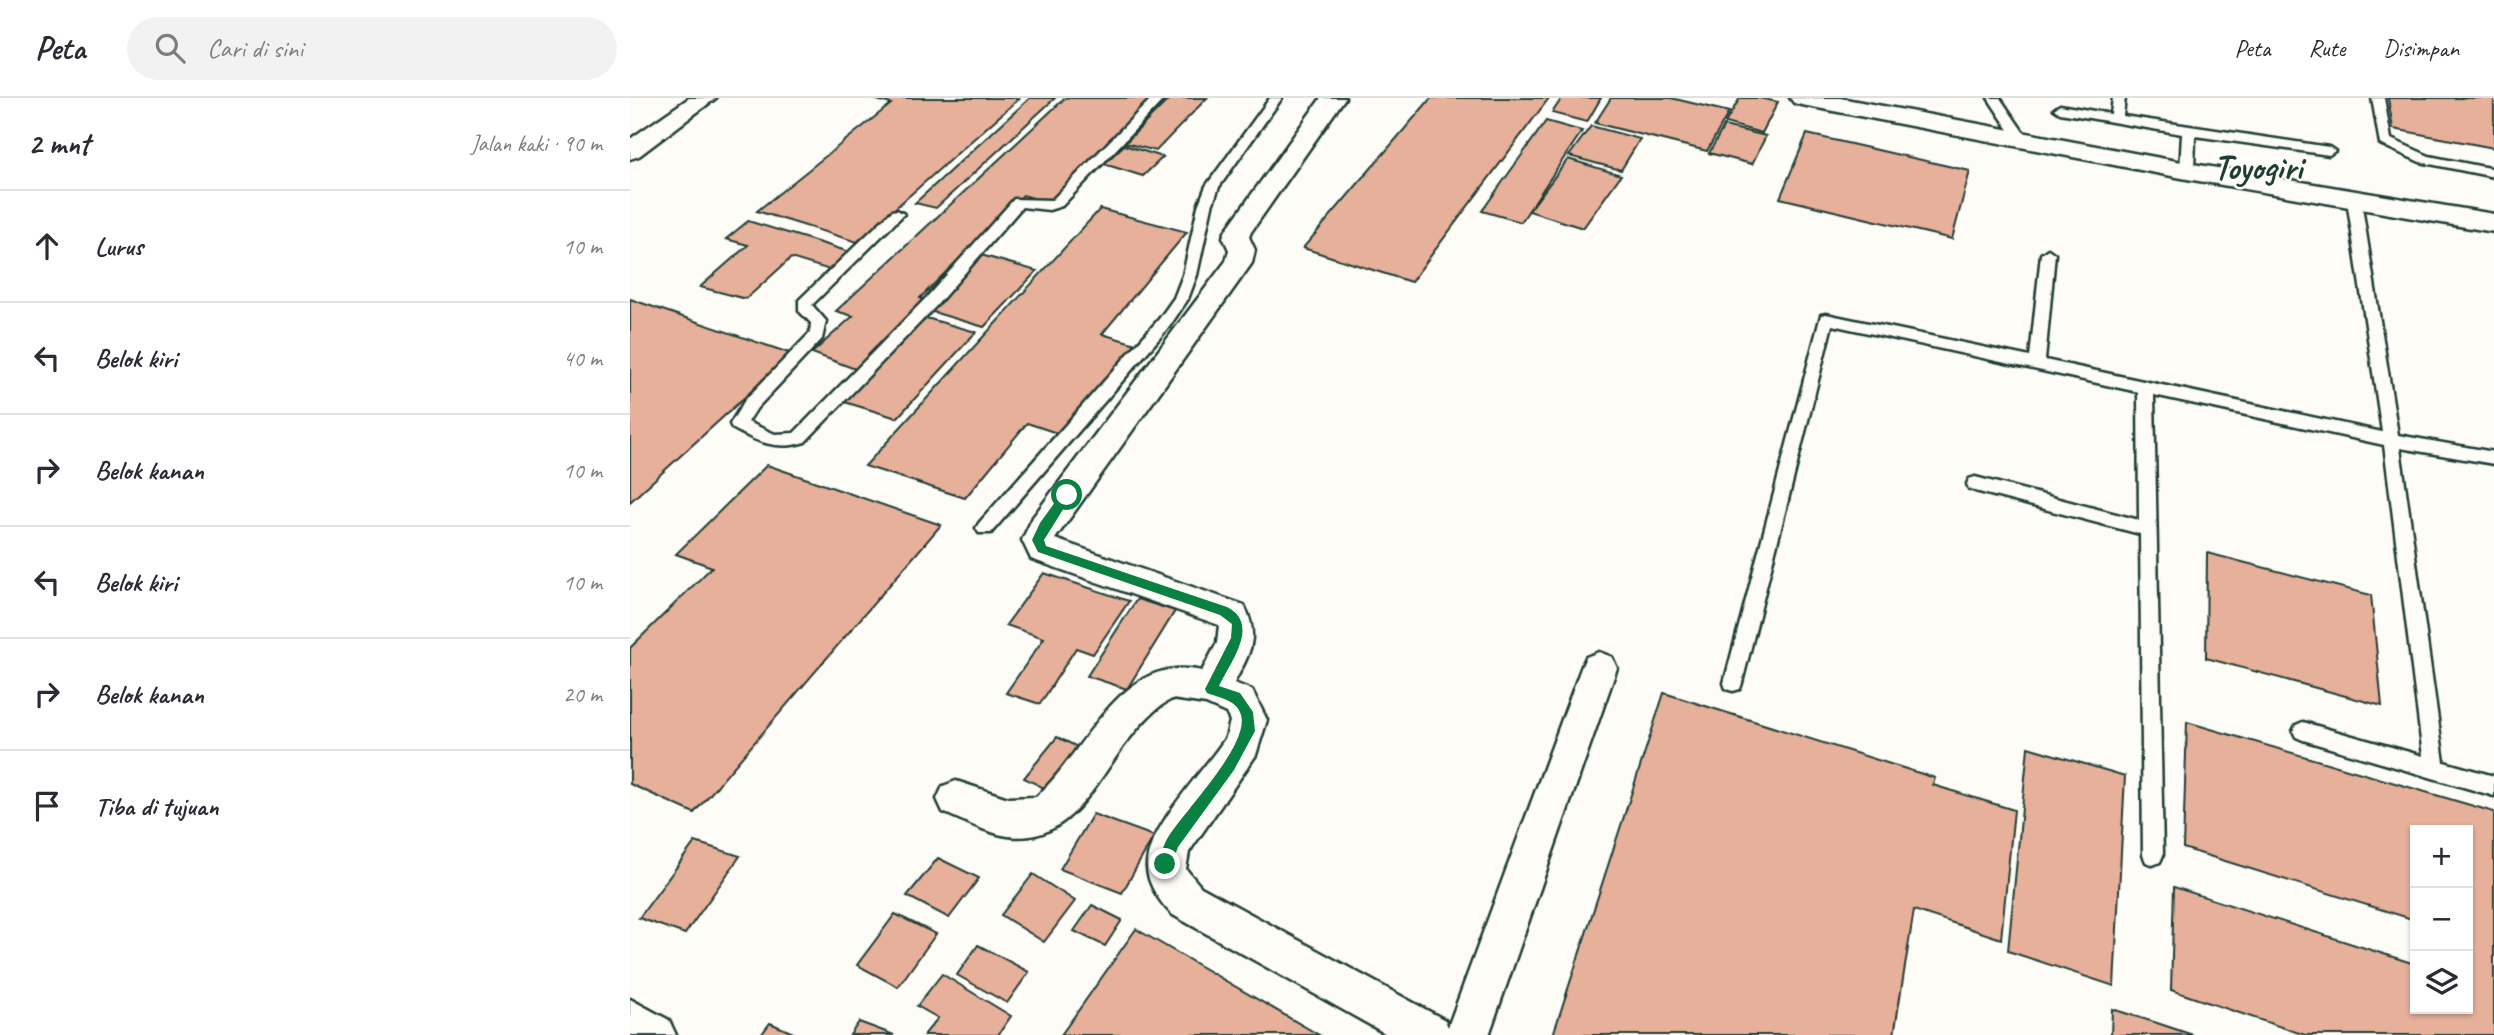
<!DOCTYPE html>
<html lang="id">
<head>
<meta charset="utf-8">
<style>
  body { margin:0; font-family:Caveat,sans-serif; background:#f2f2f3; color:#2b2b33 }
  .controls { position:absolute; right:21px; bottom:21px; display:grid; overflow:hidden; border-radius:0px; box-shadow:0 2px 5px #0004 }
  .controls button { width:63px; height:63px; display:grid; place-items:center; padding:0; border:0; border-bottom:2px solid #e1e1e2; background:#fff; color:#2b2b33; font:35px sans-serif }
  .stop { position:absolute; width:21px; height:21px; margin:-16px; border:5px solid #0b8043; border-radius:50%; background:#fff }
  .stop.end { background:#0b8043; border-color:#fff; box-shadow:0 2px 7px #0008 }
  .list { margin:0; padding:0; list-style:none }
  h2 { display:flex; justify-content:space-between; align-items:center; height:91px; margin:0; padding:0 28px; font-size:30px }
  h2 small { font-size:23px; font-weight:400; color:#7c7c81 }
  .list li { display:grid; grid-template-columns:46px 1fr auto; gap:21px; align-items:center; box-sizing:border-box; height:112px; padding:0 28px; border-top:2px solid #e1e1e2 }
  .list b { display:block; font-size:26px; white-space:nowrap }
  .list em { font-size:23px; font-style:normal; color:#7c7c81 }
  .icon { flex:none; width:38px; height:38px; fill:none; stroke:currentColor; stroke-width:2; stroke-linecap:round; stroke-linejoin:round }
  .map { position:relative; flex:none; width:1864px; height:937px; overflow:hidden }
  header { display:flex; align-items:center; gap:42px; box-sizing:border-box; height:98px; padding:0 35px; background:#fff; border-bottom:2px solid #e1e1e2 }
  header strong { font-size:33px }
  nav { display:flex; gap:38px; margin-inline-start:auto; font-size:24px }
  .search { width:490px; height:63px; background:#f2f2f3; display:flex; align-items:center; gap:18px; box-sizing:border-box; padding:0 24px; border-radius:38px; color:#7c7c81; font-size:26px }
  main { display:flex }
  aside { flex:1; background:#fff }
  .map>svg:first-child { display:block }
</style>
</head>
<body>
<header>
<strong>Peta</strong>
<div class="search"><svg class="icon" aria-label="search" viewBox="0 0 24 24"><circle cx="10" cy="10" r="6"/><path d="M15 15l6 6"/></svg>Cari di sini</div>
<nav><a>Peta</a><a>Rute</a><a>Disimpan</a></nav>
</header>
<main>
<aside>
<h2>2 mnt<small>Jalan kaki · 90 m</small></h2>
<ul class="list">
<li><svg class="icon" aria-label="ahead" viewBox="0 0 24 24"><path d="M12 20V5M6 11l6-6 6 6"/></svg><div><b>Lurus</b></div><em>10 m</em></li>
<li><svg class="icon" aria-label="left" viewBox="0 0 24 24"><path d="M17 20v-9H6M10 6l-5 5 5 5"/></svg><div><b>Belok kiri</b></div><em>40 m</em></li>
<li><svg class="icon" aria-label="right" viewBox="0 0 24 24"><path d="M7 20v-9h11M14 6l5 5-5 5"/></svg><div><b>Belok kanan</b></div><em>10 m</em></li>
<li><svg class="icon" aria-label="left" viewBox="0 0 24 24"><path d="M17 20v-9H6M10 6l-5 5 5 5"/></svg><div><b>Belok kiri</b></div><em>10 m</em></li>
<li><svg class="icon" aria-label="right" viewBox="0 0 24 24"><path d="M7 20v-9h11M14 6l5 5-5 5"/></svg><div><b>Belok kanan</b></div><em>20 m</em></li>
<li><svg class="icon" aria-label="arrive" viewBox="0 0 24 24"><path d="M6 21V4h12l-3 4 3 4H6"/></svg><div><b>Tiba di tujuan</b></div></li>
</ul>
</aside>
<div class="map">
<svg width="1864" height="937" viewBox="0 0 1864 937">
  <rect width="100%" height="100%" fill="#fdfcf7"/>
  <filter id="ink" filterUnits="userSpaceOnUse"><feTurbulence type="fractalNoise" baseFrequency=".0143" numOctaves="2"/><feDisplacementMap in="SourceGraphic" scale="14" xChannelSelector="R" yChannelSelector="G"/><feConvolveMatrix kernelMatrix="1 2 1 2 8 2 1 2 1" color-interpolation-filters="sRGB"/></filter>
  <g filter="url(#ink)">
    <!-- building -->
    <g fill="#e6b09a" stroke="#1f3d34" stroke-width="2">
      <path d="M240,0H390L227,144L127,113L261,6Z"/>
      <path d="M400,0H425L306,110L285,105Z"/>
      <path d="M435,0H524L421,105L393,97L290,200L299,204L228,272L182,255L223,218L206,213Z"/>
      <path d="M540,0H577L526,53L495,45Z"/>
      <path d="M801,0H919L781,184L673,150Z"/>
      <path d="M932,0H971L957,24L922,15Z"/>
      <path d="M981,0H1041L1099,14L1077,53L965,25Z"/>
      <path d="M1110,0H1129L1148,4L1132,35L1095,25Z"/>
      <path d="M1758,0H1864V50L1763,31Z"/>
      <path d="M916,23L952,33L891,124L852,113Z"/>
      <path d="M961,28L1010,41L991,72L939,58Z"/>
      <path d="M1094,28L1136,38L1122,66L1079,55Z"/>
      <path d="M1177,36L1340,73L1322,141L1150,100Z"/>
      <path d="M494,47L533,59L513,78L474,66Z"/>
      <path d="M938,61L991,77L953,130L899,113Z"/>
      <path d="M470,111L557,134L472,236L506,246L430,336L397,325L335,400L235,368Z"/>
      <path d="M118,123L181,142L223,155L203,173L161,160L116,201L70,189L118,147L96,141Z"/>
      <path d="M351,157L407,173L354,229L296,212Z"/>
      <path d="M0,201L162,256L0,404Z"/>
      <path d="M289,218L346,234L267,320L208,302Z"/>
      <path d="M137,367L311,427L64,715L0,686V550L82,469L46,456Z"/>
      <path d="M1577,455L1741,497L1752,608L1576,560Z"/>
      <path d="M414,475L499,503L463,556L446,550L410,606L376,595L414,540L376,527Z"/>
      <path d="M507,501L545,513L497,591L457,578Z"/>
      <path d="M1034,595L1305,680L1303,687L1384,712L1371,841L1284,812L1264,937H923Z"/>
      <path d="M1557,624L1864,714V937H1675L1541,892L1544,789L1785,866V911H1838V732H1785V822L1553,750Z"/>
      <path d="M427,639L454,652L422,694L394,680Z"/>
      <path d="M1398,649L1495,678L1484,888L1378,853Z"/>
      <path d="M463,716L524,738L492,795L430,771Z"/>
      <path d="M65,744L110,758L55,836L9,820Z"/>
      <path d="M308,760L349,780L319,820L277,798Z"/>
      <path d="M403,776L445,803L414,844L371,817Z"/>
      <path d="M462,807L492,822L475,848L444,833Z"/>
      <path d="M265,816L306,836L268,889L227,867Z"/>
      <path d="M506,831L689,937H431Z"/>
      <path d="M348,847L399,874L377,905L327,877Z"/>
      <path d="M312,876L381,918L368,937H294L308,920L287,908Z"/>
      <path d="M1482,911L1524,924L1563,937H1481Z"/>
      <path d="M229,924L264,937H220Z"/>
      <path d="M140,925L168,937H131Z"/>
    </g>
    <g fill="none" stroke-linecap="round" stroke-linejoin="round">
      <!-- service casing -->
      <g stroke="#1f3d34" stroke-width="5">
        <g id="service">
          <path d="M522,0H535L432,108L419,112L392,109L306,208L175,344C147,353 127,344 102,330L100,326L115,302L180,235L181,225L169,213V202L262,113L267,112L274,116L182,207L196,223L192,241L127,310L118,324L145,336L164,335L296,200L384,101L422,102Z"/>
          <path d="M640,0H652L589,89L582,108L567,177L558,201L539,229L361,435H349L346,430L349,425L529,221L544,200L553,177L568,108L576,88Z"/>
          <path d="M1358,0H1370L1398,41L1397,44H1387Z"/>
          <path d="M1483,0H1495L1493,18L1699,49L1705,53L1699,57L1565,38L1564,73L1557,77L1550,73L1552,36L1430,15L1424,11L1430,7L1481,16Z"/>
          <path d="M1742,0H1754L1761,41L1799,58L1864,71V79L1790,64L1750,46Z"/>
          <path d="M1724,98L1731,102L1768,337L1864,354V366L1770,350L1814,664L1864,678V698L1673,642L1666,639L1663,633L1666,627L1673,624L1793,658L1754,347L1524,297L1533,757L1530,764L1523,767L1516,764L1513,757L1510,436L1345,393L1339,391L1337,386L1339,381L1345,379L1509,422L1508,294L1202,227L1112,585L1110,591L1103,593L1096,591L1094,585L1191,217L1196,216L1400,259L1411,156L1418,151L1425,156L1415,262L1752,334L1717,102Z"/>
        </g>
      </g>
      <!-- minor casing -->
      <g stroke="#1f3d34" stroke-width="5">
        <g id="minor">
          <path d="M59,0H86L9,58L0,61V41Z"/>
          <path d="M691,0H715L621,134L619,139L625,152L622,165L425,441L614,507C630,539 620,555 604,585L622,592L637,622L626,657L559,754L556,771L571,789L815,922L818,929L951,570L956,559L969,554L982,559L987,570L859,937H758L543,817C531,806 518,787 517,770C514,733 576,671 596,639L600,623L596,615L576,606L542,601C525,609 511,626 499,641C466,682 441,747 378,738C357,735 332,722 313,714L307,701L313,688L326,683L378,700L406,699C457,654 489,554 572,573L587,545L589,527L401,461L392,442L403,419L596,163L599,152L593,139L596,132Z"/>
          <path d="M1160,0H1210L1557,65L1864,116V134L1557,81L1172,7L1164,5Z"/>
          <path d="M0,901L39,922L46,937H0Z"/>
        </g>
      </g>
      <!-- service -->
      <use href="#service" fill="#fdfcf7" fill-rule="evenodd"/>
      <!-- minor -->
      <use href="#minor" fill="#fdfcf7" fill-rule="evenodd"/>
    </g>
  </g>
  <!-- route -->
  <path fill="#0b8043" d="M437,392L442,397L414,442L416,448L597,509C631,526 600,565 589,588L610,595L623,614L625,633L604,672L548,749L540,771L535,773L529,766C531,758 533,748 537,741C553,714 620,647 611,617C607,602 590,600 577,595L575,591L601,540L602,526L590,517L408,454L402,442L410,425L433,393Z"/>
  <g text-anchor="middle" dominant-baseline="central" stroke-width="5" stroke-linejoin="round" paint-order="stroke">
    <!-- far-district labels -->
    <g font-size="35" font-weight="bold" fill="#1f3d34" stroke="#fdfcf7">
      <text x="1628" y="69">Toyogiri</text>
    </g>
  </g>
</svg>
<div class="controls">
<button>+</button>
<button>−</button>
<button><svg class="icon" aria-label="layers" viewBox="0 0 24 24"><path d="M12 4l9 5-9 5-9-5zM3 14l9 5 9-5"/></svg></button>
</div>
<div class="stop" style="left:437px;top:397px"></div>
<div class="stop end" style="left:535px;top:766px"></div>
</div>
</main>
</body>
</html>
